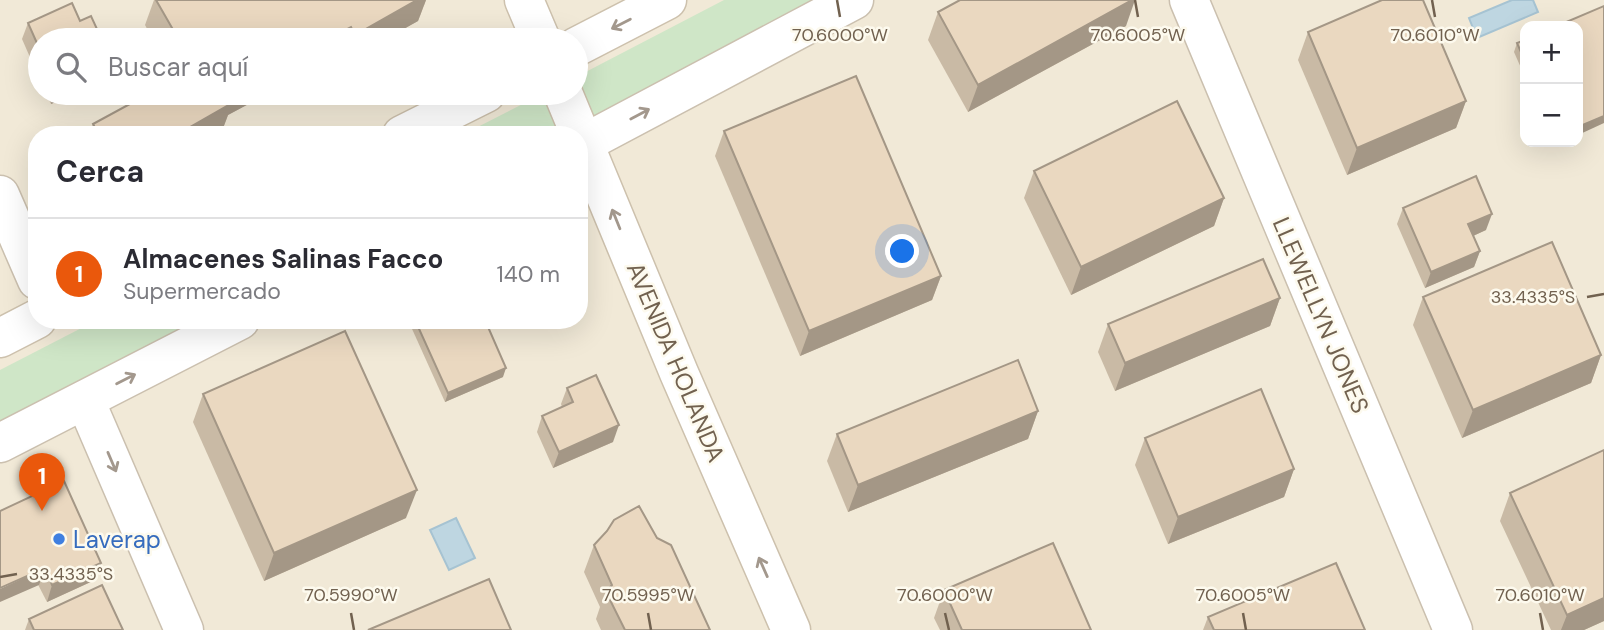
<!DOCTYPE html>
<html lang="es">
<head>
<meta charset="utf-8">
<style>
  body { margin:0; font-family:"DM Sans",sans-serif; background:#f2f2f3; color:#2b2b33 }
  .controls { position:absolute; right:21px; top:21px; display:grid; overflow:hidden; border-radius:14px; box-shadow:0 7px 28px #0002 }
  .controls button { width:63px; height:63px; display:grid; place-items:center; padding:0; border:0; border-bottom:2px solid #e1e1e2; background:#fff; color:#2b2b33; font:35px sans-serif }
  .you { position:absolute; left:903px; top:252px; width:24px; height:24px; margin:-18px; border:5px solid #fff; border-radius:50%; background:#1a73e8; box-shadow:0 0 0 10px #1a73e833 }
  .badge { display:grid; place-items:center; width:46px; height:46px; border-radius:50%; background:#ea580c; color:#fff; font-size:23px; font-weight:700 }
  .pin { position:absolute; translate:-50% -58px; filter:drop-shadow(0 2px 4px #0008) }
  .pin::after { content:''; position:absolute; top:37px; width:24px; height:21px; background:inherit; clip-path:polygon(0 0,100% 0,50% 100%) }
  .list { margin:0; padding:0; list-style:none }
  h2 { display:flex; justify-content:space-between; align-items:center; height:91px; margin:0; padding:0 28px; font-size:30px }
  h2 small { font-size:23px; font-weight:400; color:#7c7c81 }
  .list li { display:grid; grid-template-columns:46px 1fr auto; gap:21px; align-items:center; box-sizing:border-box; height:112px; padding:0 28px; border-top:2px solid #e1e1e2 }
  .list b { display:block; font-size:26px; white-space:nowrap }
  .list p { margin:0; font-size:23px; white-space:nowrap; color:#7c7c81 }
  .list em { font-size:23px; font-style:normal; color:#7c7c81 }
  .icon { flex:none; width:38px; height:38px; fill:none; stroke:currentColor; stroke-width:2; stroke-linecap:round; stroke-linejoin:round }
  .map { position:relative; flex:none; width:1604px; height:630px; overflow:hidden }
  .search { position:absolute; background:#fff; box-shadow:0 7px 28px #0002; left:28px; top:28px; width:560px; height:77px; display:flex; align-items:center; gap:18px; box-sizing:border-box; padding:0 24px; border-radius:38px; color:#7c7c81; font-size:26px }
  .panel { position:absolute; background:#fff; box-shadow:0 7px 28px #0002; left:28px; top:126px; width:560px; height:203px; border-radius:28px }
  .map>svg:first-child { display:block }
</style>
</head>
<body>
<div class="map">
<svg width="1604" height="630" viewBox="0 0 1604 630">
  <rect width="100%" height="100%" fill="#faf6e8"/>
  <!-- residential -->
  <path fill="#f1e9d7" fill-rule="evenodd" d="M0,0H1604V630H0ZM1525,26H1578V142H1525ZM40,40H576V93H40ZM37,135H579V320H37Z"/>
  <!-- green -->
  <g fill="#cfe6c7">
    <path d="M724,0H826L565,135H462L544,93H576V77Z"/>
    <path d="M97,320H203L0,425V370Z"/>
  </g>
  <!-- water -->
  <g fill="#bed6e1" stroke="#a6c3d2" stroke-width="2">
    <path d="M1512,0H1533L1538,12L1477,38L1469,18Z"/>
    <path d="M456,518L475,558L449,570L430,530Z"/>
  </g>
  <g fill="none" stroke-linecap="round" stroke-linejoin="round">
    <!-- street casing -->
    <g stroke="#cbc0af" stroke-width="41">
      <g id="street">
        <path d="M1189,0L1453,630"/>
        <path d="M579,146L854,0"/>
        <path d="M0,195L37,280"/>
        <path d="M85,400L184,630"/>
        <path d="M0,443L240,320"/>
      </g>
    </g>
    <!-- secondary casing -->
    <g stroke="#cdc1ad" stroke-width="41">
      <g id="secondary">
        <path d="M524,0L541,40"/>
        <path d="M576,47L667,0"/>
        <path d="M563,93L679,373L791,630"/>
        <path d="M402,135L486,93"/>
        <path d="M0,338L37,319"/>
      </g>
    </g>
    <!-- street -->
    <use href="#street" stroke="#fff" stroke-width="38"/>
    <!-- secondary -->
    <use href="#secondary" stroke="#fff" stroke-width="38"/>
  </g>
  <!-- wall -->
  <g fill="#c9baa5">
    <path d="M154,0H426L418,21L384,40H153L145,25Z"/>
    <path d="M938,12L1126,26L968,112L928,40Z"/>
    <path d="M80,21L40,40V80L22,39L28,23Z"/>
    <path d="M1308,32L1466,101L1456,128L1347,175L1298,60Z"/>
    <path d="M1525,40V77L1514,52L1517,43Z"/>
    <path d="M46,93H76L51,104Z"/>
    <path d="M150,93H269L228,115L222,131L215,135H89L93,124Z"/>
    <path d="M724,131L941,276L932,300L800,356L715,156Z"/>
    <path d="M1034,171L1224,198L1214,226L1071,295L1024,198Z"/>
    <path d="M1403,208L1486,230L1473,236L1480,251L1474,267L1425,288L1397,224Z"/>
    <path d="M1423,297L1601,355L1591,383L1462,438L1413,325Z"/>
    <path d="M1280,298L1270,326L1115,391L1098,352L1108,324Z"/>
    <path d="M408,320H485L503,377L445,402Z"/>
    <path d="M567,388L613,442L553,468L537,432L542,416L562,407L561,404Z"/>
    <path d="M203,394L406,518L264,581L193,422Z"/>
    <path d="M1038,411L1028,439L848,512L827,461L837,434Z"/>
    <path d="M1145,438L1294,469L1284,497L1168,544L1135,465Z"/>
    <path d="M1510,493L1604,621L1584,630H1551L1500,521Z"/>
    <path d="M0,511L95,580L47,602Z"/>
    <path d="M594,545L710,630H601L596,619L600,607L584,572Z"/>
    <path d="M944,590L1091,630H940L934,618Z"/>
    <path d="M1208,617L1365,630H1203Z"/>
    <path d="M29,619L123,630H25Z"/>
  </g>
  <!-- shaded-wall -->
  <g fill="#a49786">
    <path d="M417,0H426L418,21L384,40H353L355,35Z"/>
    <path d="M1132,0H1135L1126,26L968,112L978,85Z"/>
    <path d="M351,27L346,40H326Z"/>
    <path d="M55,93H76L51,104Z"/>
    <path d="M228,93H269L228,115L222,131L215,135H176Z"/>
    <path d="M1466,101L1456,128L1347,175L1357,148Z"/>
    <path d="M1604,116V123L1578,135V127Z"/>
    <path d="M1224,198L1214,226L1071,295L1081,267Z"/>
    <path d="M1492,214L1486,230L1462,241L1468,224Z"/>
    <path d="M1480,251L1474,267L1425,288L1431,272Z"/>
    <path d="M941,276L932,300L800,356L809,331Z"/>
    <path d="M1280,298L1270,326L1115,391L1125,363Z"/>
    <path d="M1601,355L1591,383L1462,438L1473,410Z"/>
    <path d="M506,368L503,377L445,402L448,393Z"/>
    <path d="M1038,411L1028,439L848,512L858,485Z"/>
    <path d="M619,425L613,442L553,468L559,452Z"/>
    <path d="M1294,469L1284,497L1168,544L1178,517Z"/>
    <path d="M417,490L406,518L264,581L274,553Z"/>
    <path d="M101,563L95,580L47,602L52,585Z"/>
    <path d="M45,568L39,585L0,602V589Z"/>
    <path d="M1604,598V621L1584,630H1561L1567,615Z"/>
  </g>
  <!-- building -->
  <g fill="#ead8c0" stroke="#a49786" stroke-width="2">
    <path d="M156,0H417L355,35L351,27L326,40H179Z"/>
    <path d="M960,0H1132L978,85L938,12Z"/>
    <path d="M1382,0H1423L1466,101L1357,148L1308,32Z"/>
    <path d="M72,3L80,21L91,16L102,40H40V50L28,23Z"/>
    <path d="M1604,6V116L1578,127V26H1557Z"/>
    <path d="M1525,40V61L1517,43Z"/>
    <path d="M856,76L941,276L809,331L724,131Z"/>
    <path d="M150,93H228L232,103L176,135H99L93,124Z"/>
    <path d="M1177,101L1224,198L1081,267L1034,171Z"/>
    <path d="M1476,176L1492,214L1468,224L1480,251L1431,272L1403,208Z"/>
    <path d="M1552,242L1601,355L1473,410L1423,297Z"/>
    <path d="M1263,259L1280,298L1125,363L1108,324Z"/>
    <path d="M415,320H485L506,368L448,393Z"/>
    <path d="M345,331L417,490L274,553L203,394Z"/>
    <path d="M1018,360L1038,411L858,485L837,434Z"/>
    <path d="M596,375L619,425L559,452L542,416L573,402L567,388Z"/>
    <path d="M1261,389L1294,469L1178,517L1145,438Z"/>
    <path d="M1604,450V598L1567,615L1510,493Z"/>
    <path d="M64,481L101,563L52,585L45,568L0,588V511Z"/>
    <path d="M639,506L657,538L671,545L710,630H625L606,592L612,585L594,545L607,531L614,520Z"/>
    <path d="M1053,543L1091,630H962L944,590Z"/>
    <path d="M1336,563L1365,630H1214L1208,617Z"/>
    <path d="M489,579L511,630H368Z"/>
    <path d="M102,585L123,630H34L29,619Z"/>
  </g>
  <!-- one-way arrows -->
  <defs><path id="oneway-shaft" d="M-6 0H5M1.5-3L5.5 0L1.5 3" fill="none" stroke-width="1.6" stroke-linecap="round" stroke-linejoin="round" transform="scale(1.75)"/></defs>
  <g stroke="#a3988d">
    <use href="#oneway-shaft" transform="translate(621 24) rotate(153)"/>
    <use href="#oneway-shaft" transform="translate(640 114) rotate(-28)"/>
    <use href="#oneway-shaft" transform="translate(616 219) rotate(-112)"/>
    <use href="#oneway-shaft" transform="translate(126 379) rotate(-27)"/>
    <use href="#oneway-shaft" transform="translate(112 462) rotate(67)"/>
    <use href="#oneway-shaft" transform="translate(763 567) rotate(-114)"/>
  </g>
  <!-- ticks -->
  <path fill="none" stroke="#71614f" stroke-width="2.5" d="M837,0L840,17M1135,0L1138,17M1432,0L1435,17M1587,297L1604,294M0,577L17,574M351,613L354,630M648,613L651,630M945,613L949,630M1243,613L1246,630M1540,613L1543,630"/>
  <!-- markers -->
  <circle fill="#3f7fe0" stroke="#fdfaee" stroke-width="2.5" cx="59" cy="539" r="7"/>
  <g text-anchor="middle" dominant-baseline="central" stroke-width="5" stroke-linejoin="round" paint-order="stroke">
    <!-- street labels -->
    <g font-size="24" fill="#71614f" stroke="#fdfaee">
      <text transform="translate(1321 315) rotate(67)">LLEWELLYN JONES</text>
      <text transform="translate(676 362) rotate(67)">AVENIDA HOLANDA</text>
    </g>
    <!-- shop labels -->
    <g font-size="24" fill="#366cbe" stroke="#fdfaee" text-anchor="start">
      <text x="73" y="539">Laverap</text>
    </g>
  </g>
  <g font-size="18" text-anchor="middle" fill="#71614f" stroke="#fdfaee" stroke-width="5" stroke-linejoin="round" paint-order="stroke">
    <text x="840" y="41">70.6000°W</text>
    <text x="1138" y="41">70.6005°W</text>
    <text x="1435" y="41">70.6010°W</text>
    <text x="1533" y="303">33.4335°S</text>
    <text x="71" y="580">33.4335°S</text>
    <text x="351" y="601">70.5990°W</text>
    <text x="648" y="601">70.5995°W</text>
    <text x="945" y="601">70.6000°W</text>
    <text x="1243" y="601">70.6005°W</text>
    <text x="1540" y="601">70.6010°W</text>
  </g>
</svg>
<div class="controls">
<button>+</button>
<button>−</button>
</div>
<div class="you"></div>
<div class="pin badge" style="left:42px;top:511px">1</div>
<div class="search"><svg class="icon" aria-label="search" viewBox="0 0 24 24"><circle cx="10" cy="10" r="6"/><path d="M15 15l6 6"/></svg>Buscar aquí</div>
<section class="panel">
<h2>Cerca<small></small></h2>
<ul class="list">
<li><span class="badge">1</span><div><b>Almacenes Salinas Facco</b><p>Supermercado</p></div><em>140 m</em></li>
</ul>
</section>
</div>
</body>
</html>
